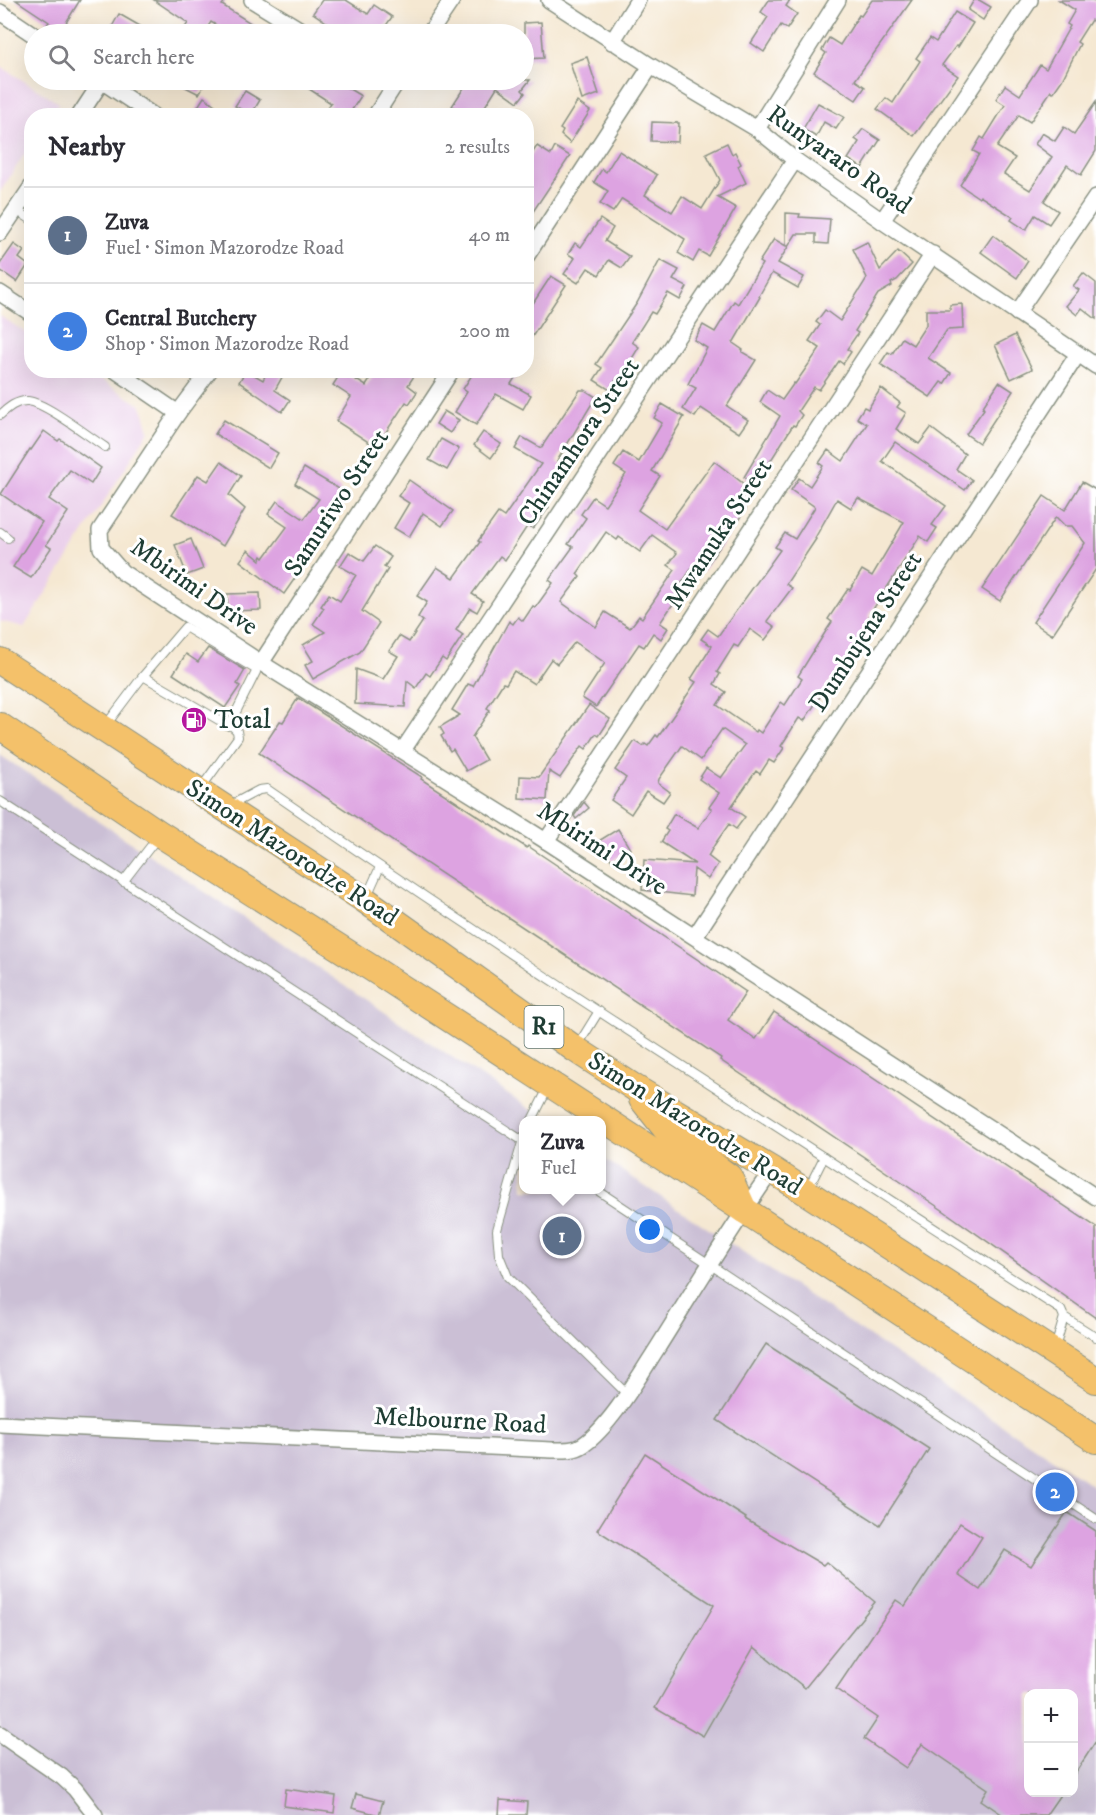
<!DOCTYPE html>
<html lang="en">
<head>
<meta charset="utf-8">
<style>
  body { margin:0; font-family:"IM FELL DW Pica",serif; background:#f7f7f7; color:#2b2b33 }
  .controls { position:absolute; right:18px; bottom:18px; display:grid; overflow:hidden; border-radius:12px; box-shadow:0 6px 24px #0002 }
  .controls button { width:54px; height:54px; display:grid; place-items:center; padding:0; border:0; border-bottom:2px solid #e1e1e2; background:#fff; color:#2b2b33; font:30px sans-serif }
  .you { position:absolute; left:650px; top:1230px; width:21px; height:21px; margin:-15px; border:4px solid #fff; border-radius:50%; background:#1a73e8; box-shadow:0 0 0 9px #1a73e833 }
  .badge { display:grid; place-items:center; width:39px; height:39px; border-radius:50%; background:#7c3aed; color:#fff; font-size:20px; font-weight:700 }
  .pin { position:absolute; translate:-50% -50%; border:3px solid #fff; box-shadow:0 2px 6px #0006 }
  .popup { position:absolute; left:519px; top:1116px; width:87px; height:78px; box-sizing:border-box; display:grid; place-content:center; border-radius:12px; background:#fff; filter:drop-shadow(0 2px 4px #0005); font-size:20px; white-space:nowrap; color:#7c7c81 }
  .popup b { font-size:22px; color:#2b2b33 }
  .popup::after { content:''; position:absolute; left:50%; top:100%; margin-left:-12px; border:12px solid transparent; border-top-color:#fff }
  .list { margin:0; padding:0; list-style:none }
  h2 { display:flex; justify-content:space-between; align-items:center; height:78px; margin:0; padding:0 24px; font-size:26px }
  h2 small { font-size:20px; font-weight:400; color:#7c7c81 }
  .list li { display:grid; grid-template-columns:39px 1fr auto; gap:18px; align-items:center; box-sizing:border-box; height:96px; padding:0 24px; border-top:2px solid #e1e1e2 }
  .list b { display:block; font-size:22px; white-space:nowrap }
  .list p { margin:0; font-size:20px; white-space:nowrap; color:#7c7c81 }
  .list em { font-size:20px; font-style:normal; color:#7c7c81 }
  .icon { flex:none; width:33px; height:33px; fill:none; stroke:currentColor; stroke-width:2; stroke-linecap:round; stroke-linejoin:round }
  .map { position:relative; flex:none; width:1096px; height:1815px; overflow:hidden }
  .search { position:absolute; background:#fff; box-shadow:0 6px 24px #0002; left:24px; top:24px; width:510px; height:66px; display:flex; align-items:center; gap:15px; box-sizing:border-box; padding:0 21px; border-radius:33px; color:#7c7c81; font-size:22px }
  .panel { position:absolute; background:#fff; box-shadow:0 6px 24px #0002; left:24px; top:108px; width:510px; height:270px; border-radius:24px }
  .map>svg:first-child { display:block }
</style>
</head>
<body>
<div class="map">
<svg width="1096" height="1815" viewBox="0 0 1096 1815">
  <rect width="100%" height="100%" fill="#fff"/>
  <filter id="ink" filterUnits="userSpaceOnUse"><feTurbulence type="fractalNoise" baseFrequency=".0167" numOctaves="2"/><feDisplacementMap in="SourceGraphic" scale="12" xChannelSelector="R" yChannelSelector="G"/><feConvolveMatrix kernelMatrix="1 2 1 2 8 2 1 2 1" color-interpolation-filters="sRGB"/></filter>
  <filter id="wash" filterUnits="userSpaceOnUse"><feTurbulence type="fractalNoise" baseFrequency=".008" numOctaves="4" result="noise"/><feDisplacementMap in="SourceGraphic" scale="24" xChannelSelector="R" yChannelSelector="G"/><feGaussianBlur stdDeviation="1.35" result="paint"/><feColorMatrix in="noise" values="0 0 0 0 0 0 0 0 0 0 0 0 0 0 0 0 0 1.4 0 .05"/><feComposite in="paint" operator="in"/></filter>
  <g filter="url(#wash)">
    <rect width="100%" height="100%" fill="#f5e8d2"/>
    <!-- built -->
    <g fill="#ebd1eb">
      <path d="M0,66L59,103L51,115L32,116L31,144L0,192Z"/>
      <path d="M0,316L31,336L32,370L86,371L142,406L149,431L24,627L0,621Z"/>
    </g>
    <!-- industrial -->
    <path fill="#cbbfd5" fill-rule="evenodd" d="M0,755L546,1120H523V1190H601V1157L1096,1488V1815H0ZM1028,1694H1074V1792H1028Z"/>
    <g id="blocks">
      <!-- building -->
      <g fill="#dda3e1" fill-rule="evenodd">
        <path d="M16,0H80L59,34L45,28L49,22Z"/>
        <path d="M154,0H226L222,5L268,34H231L211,22L203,34H181L188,23Z"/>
        <path d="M322,0H346L368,14L374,5L392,17L380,34H322L329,24L313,13Z"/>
        <path d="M769,0H790L786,6L797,14L787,29L781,25L764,52L751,43L768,17L761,12Z"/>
        <path d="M872,0H912L855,80L865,87L856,100L814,72L826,53L822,50L829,38L840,45L859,15L861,16Z"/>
        <path d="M974,0H979L991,7L983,20L968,10Z"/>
        <path d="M1059,0H1092L1096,3V23L1091,20L1077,42L1080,44L1062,80L1053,93L1051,91L1030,122L1019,115L997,147L1015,158L1004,174L1030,190L1052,157L1035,144L1042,133L1055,141L1064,127L1074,134L1096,102V151L1081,175L1067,165L1044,201L1058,211L1049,224L1035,215L1026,230L1011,220L1013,217L980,196L979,198L960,185L979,154L973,151L981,137L984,139L1005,105L996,99L1005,85L1020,95L1040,65L1046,69L1070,26L1067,24L1075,10Z"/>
        <path d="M955,12L973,23L958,47L956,46L942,65L958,76L914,136L877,109L886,98L893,103L920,61L916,58L930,38L936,42Z"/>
        <path d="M119,14L154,34H108Z"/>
        <path d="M541,22L544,58L524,59V23Z"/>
        <path d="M587,57L599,94L582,100L570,63Z"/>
        <path d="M172,80H207L199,94Z"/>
        <path d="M295,80H351L346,87L361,96L348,116H338L327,109L331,103Z"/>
        <path d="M469,80H530L522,90L525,93L518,102L497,87L479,116H450L455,108L452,106Z"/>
        <path d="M245,91L260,100L251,115L235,106Z"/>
        <path d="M204,97L215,105L208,116H192Z"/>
        <path d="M577,102L590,111L570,143L561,135L563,131L560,129Z"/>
        <path d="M818,103L844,117L836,129L824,122L816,137L803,129Z"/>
        <path d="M652,122L679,123L678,142L651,141Z"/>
        <path d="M863,129L880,140L862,168L848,159L859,142L855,139Z"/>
        <path d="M727,143L732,154L735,152L741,164L738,166L746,183L717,197L736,208L708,256L699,251L693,262L678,253L685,239L622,199L613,212L600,204L608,191L594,182L602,169L606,172L619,151L657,175L645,195L672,212L682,196L702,209L720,180L706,153Z"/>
        <path d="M537,146L551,155L555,147L570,156L526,222V162Z"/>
        <path d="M786,213L800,214L799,217L830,219L828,244L816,243V234H796L778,263L804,277L798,288L772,273L759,296L760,297L733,343L743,350L742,352L756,360L727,406L748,420L739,433L701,408L695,417L683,409L696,388L688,384L707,348L694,340L703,325L715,332L734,301L738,304L762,264L759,262L774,239L786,246Z"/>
        <path d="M600,219L613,228L605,241L630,257L622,268L609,260L599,275L588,268L578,283L564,274L575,258L568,254L575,243L581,247Z"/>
        <path d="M993,235L1028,261L1017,278L981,252Z"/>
        <path d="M867,242L880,270L898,251L912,264L897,280L891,283L892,286L878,294L855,331L858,333L847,349L851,352L843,364L839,361L819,390L814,387L798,411L802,415L795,426L793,425L756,484L744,477L780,416L760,402L767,390L782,400L794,383L795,384L820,348L809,341L820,325L816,322L825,310L840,321L867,278L853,249Z"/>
        <path d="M14,244L24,251L19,258L28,265L17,282L0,270V264Z"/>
        <path d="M660,260L679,270L673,280L687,287L680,300L668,293L655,314L651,312L632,342L639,347L628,365L634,369L625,383L617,378L610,390L594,380L602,368L596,364L637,303Z"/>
        <path d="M1083,273L1096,283V319L1082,308L1077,315L1066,306L1079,290L1073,286Z"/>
        <path d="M551,276L566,285L526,346V314Z"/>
        <path d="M962,304L963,329L947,330L928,358L951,373L944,384L941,382L930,397L880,364L888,352L892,354L902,338L913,345L926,325V310H950V305Z"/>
        <path d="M1015,335L1032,369L1011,379L995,345Z"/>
        <path d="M246,370L263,380L268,370H286L275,390L290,400L282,412L239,382Z"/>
        <path d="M376,370H418L408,385L417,392L409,404L406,402L376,447L336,421L351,397L333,385L342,371L366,386Z"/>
        <path d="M475,370H520L511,384L531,395L523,409L496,394L476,425L455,412L467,392L463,389Z"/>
        <path d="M999,382L1013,391L979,443L966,434L984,409L982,408Z"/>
        <path d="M881,388L900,403L897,407L906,413L896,429L919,444L931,428L965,454L956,469L972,480L965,490L895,442L882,461L946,506L932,525L937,528L928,542L920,536L868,617L872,620L834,682L831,680L804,721L799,718L781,746L784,748L774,763L769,760L760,774L756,771L731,807L745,817L736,829L729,824L715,844L708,856L718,864L708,879L694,869L692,896L642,890L644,860L695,864L661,842L668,831L665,829L674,814L698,828L712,809L709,807L719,793L699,779L706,768L721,778L745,745L722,729L701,760L682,746L659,779L658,783L670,792L663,802L646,791L631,814L611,800L626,778L615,770L635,741L643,746L645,744L648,746L656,735L658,737L675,713L696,682L691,679L712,646L701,639L708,629L718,636L780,550L775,547L785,533L795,539L815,507L791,490L799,478L810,486L823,466L819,463L828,450L843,461L867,424L857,418L864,407L868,409ZM858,498L904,522L872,576L862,570L850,590L848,589L828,619L832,622L826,631L798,676L802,679L785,705L781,702L761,733L757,730L756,732L717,705L726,692L714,684L720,674L717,672L734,645L738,647L750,629L765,640L775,627L767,621L792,588L786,584L816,539L815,538L837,499L851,508Z"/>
        <path d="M580,390H585L596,397L557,461L569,469L560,483L554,479L540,499L549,507L533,529L528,525L505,560L500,556L472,594L483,601L477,612L470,608L456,630L463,635L446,661L442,658L430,676L426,673L416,688L407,681L405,707L355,704L356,669L383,679L398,656L389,651L399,636L409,642L423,621L418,617L427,602L417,596L437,567L454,578L480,542L478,541L498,513L504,517L541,464L515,449L522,437L541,448Z"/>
        <path d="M662,404L684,417L652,471L660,476L638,510L665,529L714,461L749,488L737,503L746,509L703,571L694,565L675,593L679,595L660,623L668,628L661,639L653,633L644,647L639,644L596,707L582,698L605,663L575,642L557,664L551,659L534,684L514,671L506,684L503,683L487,708L490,710L472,737L486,760L466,771L453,749L450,751L441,736L444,734L440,727L460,715L452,710L468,684L473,686L509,621L513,624L518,617L523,621L533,606L535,608L553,583L549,580L573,547L568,544L586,518L581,514L593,497L605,505L626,474L614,466L623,452L639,462L662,423L654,418ZM606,532L617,540L619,537L640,552L652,535L677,553L668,565L675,570L642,618L639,616L630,628L605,612L596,627L561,602L580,577L577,574Z"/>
        <path d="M444,411L459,420L450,433L436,424Z"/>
        <path d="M224,420L278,453L269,468L215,434Z"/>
        <path d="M44,431L58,441L60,439L101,468L91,484L70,470L49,499L68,512L46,545L51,548L31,578L13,567L42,522L1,494L30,449L31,450Z"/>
        <path d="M483,432L501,444L491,458L474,445Z"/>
        <path d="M441,439L459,449L447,470L429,460Z"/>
        <path d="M221,462L241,476L229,495L245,509L223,546L172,514L198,475L208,481Z"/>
        <path d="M304,468L341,490L337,496L344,500L322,532L325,534L298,570L300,571L284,594L240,561L248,550L260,560L262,556L264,558L287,527L268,514L277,501L304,519L319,499L295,484Z"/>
        <path d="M409,480L453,511L442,526L423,513L409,537L394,528L409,503L398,496Z"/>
        <path d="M1082,482L1096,490V569L1052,635L1033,622L1085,543L1072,526H1065L1056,517L1000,601L982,589L1044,496L1065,510Z"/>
        <path d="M191,539L203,569L187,575L175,545Z"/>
        <path d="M375,546L391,557L384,567L388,569L362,611L379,623L360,652L313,679L305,665L313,661L303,645L325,632L313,624L324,608L321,606L329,594L340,601L356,575L340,566L349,552L364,561Z"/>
        <path d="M260,593L261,610L228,611L227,594Z"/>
        <path d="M208,648L245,670L237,684L240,686L225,708L173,674L186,654L198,662Z"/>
        <path d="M298,698L422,777L421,779L527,848L528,846L746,992L728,1020L756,1039L774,1012L1096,1227V1318L944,1211L720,1060L721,1058L259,753L280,721L283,722Z"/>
        <path d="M589,705L610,719L599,736L596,734L586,749L582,746L560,778L549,771L547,800L519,798L520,776L539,777Z"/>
        <path d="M584,802L589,808L576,819L574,816Z"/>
        <path d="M618,829L630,849L612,861L608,855L606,856L597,842Z"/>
        <path d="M766,1344L929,1449L880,1525L717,1420Z"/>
        <path d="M645,1453L746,1518L745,1519L823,1565L826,1562L875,1602L805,1688L754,1647L703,1736L655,1708L714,1605L597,1530Z"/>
        <path d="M1067,1512L1096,1531V1741L1074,1775V1694H1029V1792H1062L1046,1815H1003L981,1800L988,1789L922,1744L906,1768L864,1739L878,1718L836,1689L896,1600L905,1606L960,1523L982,1537L958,1575L980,1590L1005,1550L1031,1566Z"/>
        <path d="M286,1789L336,1796L334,1813L284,1806Z"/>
        <path d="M356,1794L383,1801L379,1815L352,1808Z"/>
        <path d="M500,1800L527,1802L526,1815H499Z"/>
      </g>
    </g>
  </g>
  <g filter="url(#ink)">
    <use href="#blocks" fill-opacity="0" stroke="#8a9283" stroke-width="1.5"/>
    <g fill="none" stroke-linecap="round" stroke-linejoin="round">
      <!-- service casing -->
      <g stroke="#8a9283" stroke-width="10">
        <g id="service">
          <path d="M16,210L32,220"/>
          <path d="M0,415C8,408 17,400 28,401C46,403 88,436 105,447"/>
          <path d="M0,532L8,538"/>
          <path d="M106,725L143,676L185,627L255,669L256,672L229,726L143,676"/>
          <path d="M201,788L238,737L237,731L231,725"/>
          <path d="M0,801L523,1141"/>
          <path d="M229,806L259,790L267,789C527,969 795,1138 1061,1310L1064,1317L1055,1348"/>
          <path d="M123,882L157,838"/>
          <path d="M367,896L380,867"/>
          <path d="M578,1045L599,1011"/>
          <path d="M532,1120L548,1088"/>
          <path d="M523,1139L497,1230L499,1255L508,1277L628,1395"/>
          <path d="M808,1189L824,1157"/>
          <path d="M597,1190L1096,1519"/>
          <path d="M1064,1317L1096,1337"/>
        </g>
      </g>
      <!-- minor casing -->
      <g stroke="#8a9283" stroke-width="18">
        <g id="minor">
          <path d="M252,0L307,34"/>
          <path d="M549,0L651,66L757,129L795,160L882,221L1096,366"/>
          <path d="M0,12L34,35"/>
          <path d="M429,34L452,0"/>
          <path d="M612,42L638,0"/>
          <path d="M100,80L154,116"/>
          <path d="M79,116L102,81"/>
          <path d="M375,116L398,80"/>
          <path d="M757,129L838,0"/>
          <path d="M882,221L1030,0"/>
          <path d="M0,233L32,186"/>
          <path d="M526,257L651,66"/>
          <path d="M0,293L32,314"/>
          <path d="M1017,313L1096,197"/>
          <path d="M115,370L178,413"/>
          <path d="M210,370L178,413L100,530L101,548L122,572L261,663L546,841L1096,1197"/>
          <path d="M261,663L452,370"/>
          <path d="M403,750L795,160"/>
          <path d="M546,841L933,254"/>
          <path d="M695,936L1078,354"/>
          <path d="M0,1424L552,1450C563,1450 574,1451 583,1445C610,1427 640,1375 658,1347C695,1288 731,1228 772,1170"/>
          <path d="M0,1734L62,1777L75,1789L95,1815"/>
        </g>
      </g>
      <!-- trunk casing -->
      <g stroke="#8a9283" stroke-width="28">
        <g id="trunk">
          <path d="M0,661L365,900L575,1049L635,1088L772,1170L1096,1380"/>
          <path d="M0,726L160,834L373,969L744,1210L1096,1440"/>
          <path d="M642,1099L669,1133L729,1177L744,1210"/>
        </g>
      </g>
      <!-- service -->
      <use href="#service" stroke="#fff" stroke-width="8"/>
      <!-- minor -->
      <use href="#minor" stroke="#fff" stroke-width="15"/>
      <!-- trunk -->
      <use href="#trunk" stroke="#f4c16b" stroke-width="26"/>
    </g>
  </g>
  <!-- icons -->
  <defs>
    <g id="fuel-disc" transform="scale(1.35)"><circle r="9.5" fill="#b5179e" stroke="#fff"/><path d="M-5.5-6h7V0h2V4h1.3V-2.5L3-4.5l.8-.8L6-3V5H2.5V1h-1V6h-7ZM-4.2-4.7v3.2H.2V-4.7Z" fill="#fff"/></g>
  </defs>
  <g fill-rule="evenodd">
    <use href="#fuel-disc" x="194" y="720"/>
  </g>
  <g text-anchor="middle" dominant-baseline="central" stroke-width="6" stroke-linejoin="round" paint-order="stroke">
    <!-- shield labels -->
    <rect fill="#fff" stroke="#627771" stroke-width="1.5" x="524.5" y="1006" width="39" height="42" rx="4.5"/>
    <g font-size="24" font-weight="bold" fill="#1f3d34">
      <text x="544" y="1027">R1</text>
    </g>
    <!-- street labels -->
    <g font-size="26" fill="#1f3d34" stroke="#fff">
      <text transform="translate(839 160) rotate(35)">Runyararo Road</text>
      <text transform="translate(579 442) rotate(-56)">Chinamhora Street</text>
      <text transform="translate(337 503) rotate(-57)">Samuriwo Street</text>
      <text transform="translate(719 534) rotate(-57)">Mwamuka Street</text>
      <text transform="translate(194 587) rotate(35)">Mbirimi Drive</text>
      <text transform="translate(866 632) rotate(-57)">Dumbujena Street</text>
      <text transform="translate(602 849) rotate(33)">Mbirimi Drive</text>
      <text transform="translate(292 853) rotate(33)">Simon Mazorodze Road</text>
      <text transform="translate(695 1124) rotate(32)">Simon Mazorodze Road</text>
      <text transform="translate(460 1421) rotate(3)">Melbourne Road</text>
    </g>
    <!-- poi labels -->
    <g font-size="26" fill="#1f3d34" stroke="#fff" text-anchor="start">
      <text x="214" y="720">Total</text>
    </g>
  </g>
</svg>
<div class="controls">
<button>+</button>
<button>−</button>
</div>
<div class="you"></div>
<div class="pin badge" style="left:562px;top:1236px;background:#5c6f8a">1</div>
<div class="popup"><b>Zuva</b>Fuel</div>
<div class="pin badge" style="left:1055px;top:1492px;background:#3f7fe0">2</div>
<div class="search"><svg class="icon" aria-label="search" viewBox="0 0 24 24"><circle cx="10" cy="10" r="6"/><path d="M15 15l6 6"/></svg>Search here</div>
<section class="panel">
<h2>Nearby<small>2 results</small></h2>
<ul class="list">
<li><span class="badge" style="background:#5c6f8a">1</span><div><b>Zuva</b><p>Fuel · Simon Mazorodze Road</p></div><em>40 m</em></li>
<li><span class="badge" style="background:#3f7fe0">2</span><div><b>Central Butchery</b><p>Shop · Simon Mazorodze Road</p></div><em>200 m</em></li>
</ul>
</section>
</div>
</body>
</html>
